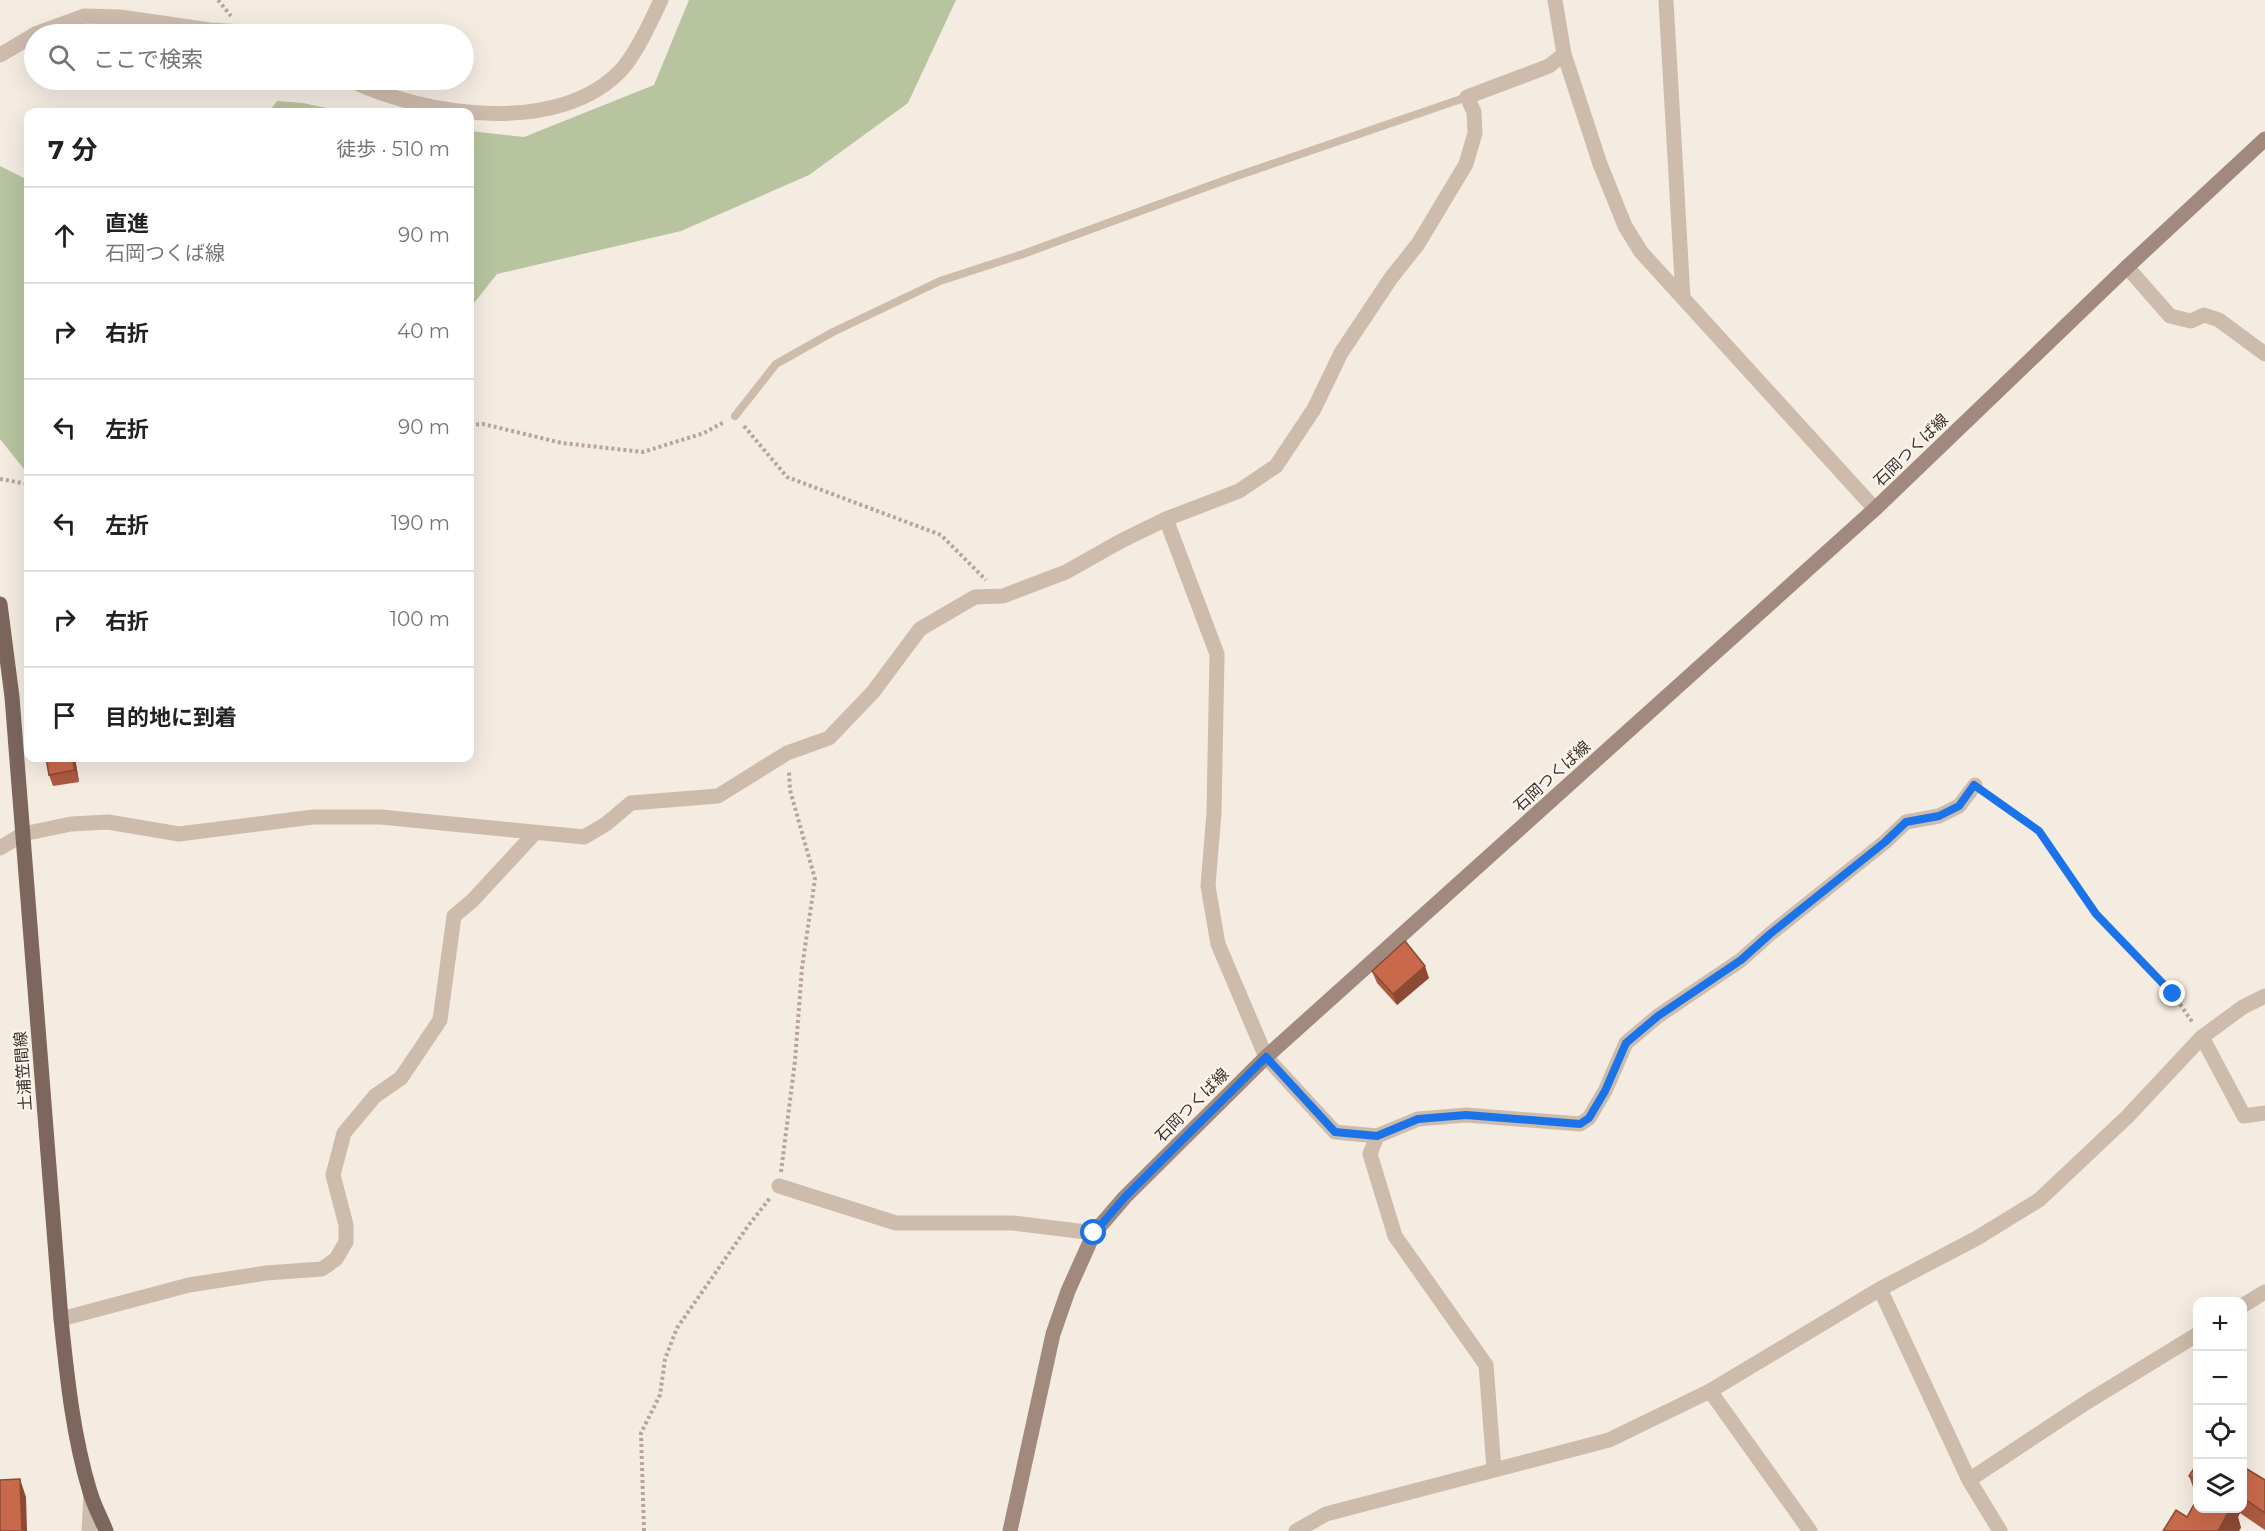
<!DOCTYPE html>
<html lang="ja">
<head>
<meta charset="utf-8">
<style>
  body { margin:0; font-family:Montserrat,"Noto Sans JP",sans-serif; background:#f2f2f2; color:#202124 }
  .controls { position:absolute; right:18px; bottom:18px; display:grid; overflow:hidden; border-radius:12px; box-shadow:0 6px 24px #0002 }
  .controls button { width:54px; height:54px; display:grid; place-items:center; padding:0; border:0; border-bottom:2px solid #e0e0e0; background:#fff; color:#202124; font:30px sans-serif }
  .stop { position:absolute; width:18px; height:18px; margin:-14px; border:4px solid #1a73e8; border-radius:50%; background:#fff }
  .stop.end { background:#1a73e8; border-color:#fff; box-shadow:0 2px 6px #0008 }
  .list { margin:0; padding:0; list-style:none }
  h2 { display:flex; justify-content:space-between; align-items:center; height:78px; margin:0; padding:0 24px; font-size:26px }
  h2 small { font-size:20px; font-weight:400; color:#757577 }
  .list li { display:grid; grid-template-columns:39px 1fr auto; gap:18px; align-items:center; box-sizing:border-box; height:96px; padding:0 24px; border-top:2px solid #e0e0e0 }
  .list b { display:block; font-size:22px; white-space:nowrap }
  .list p { margin:0; font-size:20px; white-space:nowrap; color:#757577 }
  .list em { font-size:20px; font-style:normal; color:#757577 }
  .icon { flex:none; width:33px; height:33px; fill:none; stroke:currentColor; stroke-width:2; stroke-linecap:round; stroke-linejoin:round }
  .map { position:relative; flex:none; width:2265px; height:1531px; overflow:hidden }
  .search { position:absolute; background:#fff; box-shadow:0 6px 24px #0002; left:24px; top:24px; width:450px; height:66px; display:flex; align-items:center; gap:15px; box-sizing:border-box; padding:0 21px; border-radius:33px; color:#757577; font-size:22px }
  .panel { position:absolute; background:#fff; box-shadow:0 6px 24px #0002; left:24px; top:108px; width:450px; height:654px; border-radius:12px }
  .map>svg:first-child { display:block }
</style>
</head>
<body>
<div class="map">
<svg width="2265" height="1531" viewBox="0 0 2265 1531">
  <rect width="100%" height="100%" fill="#f4ebe1"/>
  <!-- green -->
  <g fill="#b8c4a0">
    <path d="M689,0H956L908,103L809,175L681,231L497,274L470,308V131L524,137L654,85Z"/>
    <path d="M277,101L303,103L345,112H269Z"/>
    <path d="M0,166L28,180V472L27,473L0,439Z"/>
  </g>
  <g fill="none" stroke-linecap="round" stroke-linejoin="round">
    <!-- path -->
    <g stroke="#b9a596" stroke-width="4" stroke-dasharray="3 3" stroke-linecap="butt">
      <path d="M218,0L231,16"/>
      <path d="M470,425L483,424L562,443L643,452L704,433L724,422"/>
      <path d="M744,426L787,477L941,535L986,580"/>
      <path d="M0,479L28,484"/>
      <path d="M1987,794L2039,831L2095,914L2173,994L2193,1023"/>
      <path d="M781,1172L795,1061L802,968L815,879L790,790L789,772"/>
      <path d="M644,1531L641,1433L660,1395L665,1359L677,1328L748,1226L770,1198"/>
    </g>
    <!-- service -->
    <path stroke="#cdbbac" stroke-width="8" d="M735,416L776,364L833,332L940,281L1023,254L1231,178L1467,97"/>
    <!-- minor -->
    <g stroke="#cdbbac" stroke-width="15">
      <path d="M1555,0L1564,54L1600,164L1625,226L1641,252L1875,509"/>
      <path d="M1666,0L1683,298"/>
      <path d="M35,34L84,16L120,17L210,30L244,32L250,34"/>
      <path d="M0,55L34,35"/>
      <path d="M350,80C424,116 561,137 623,68C638,50 651,21 661,0"/>
      <path d="M2127,267L2170,316L2191,321L2204,315L2219,320L2265,354"/>
      <path d="M1166,519L1217,654L1214,813L1208,886L1218,944L1266,1057L1335,1132L1377,1136L1418,1119L1466,1115L1580,1124L1589,1118L1605,1091L1626,1043L1658,1016L1741,960L1770,934L1885,842L1906,822L1939,816L1959,806L1975,785"/>
      <path d="M0,848L23,834L71,824L108,822L179,834L313,817H381L584,837L606,824L631,803L718,796L787,753L829,738L873,692L920,629L975,597L1003,596L1066,572L1121,541L1166,519L1239,491L1276,466L1314,409L1341,353L1391,278L1418,244L1466,164L1475,133L1474,112L1467,97L1549,66L1564,54"/>
      <path d="M2202,1037L2244,1116L2265,1113"/>
      <path d="M1377,1136L1370,1154L1395,1236L1486,1365L1494,1469"/>
      <path d="M779,1186L896,1223H1013L1094,1233"/>
      <path d="M1880,1289L1969,1480L2000,1531"/>
      <path d="M2242,1306L2265,1292"/>
      <path d="M61,1319L189,1285L266,1273L322,1269L336,1259L346,1242V1225L333,1175L344,1133L375,1096L401,1078L440,1020L454,916L472,901L535,833"/>
      <path d="M1710,1391L1810,1531"/>
      <path d="M1969,1480L2087,1402L2198,1334"/>
      <path d="M89,1531L91,1494"/>
      <path d="M1296,1531L1326,1514L1609,1440L1710,1391L1880,1289L1977,1238L2039,1200L2127,1117L2202,1037L2243,1007L2265,996"/>
    </g>
    <!-- secondary -->
    <path stroke="#a18a7d" stroke-width="15" d="M1010,1531L1053,1334L1068,1291L1094,1233L1125,1197L1266,1057L1875,509L2127,267L2265,139"/>
    <!-- primary -->
    <path stroke="#7d675c" stroke-width="15" d="M0,604L12,697L61,1319C67,1377 73,1436 90,1492C94,1506 101,1518 106,1531"/>
  </g>
  <!-- wall -->
  <g fill="#ac5a40">
    <path d="M75,758L79,782L53,786L49,775Z"/>
    <path d="M1372,971L1429,978L1397,1005L1377,983Z"/>
    <path d="M2198,1462V1509H2242V1466L2265,1480V1530L2240,1513L2238,1517L2241,1528L2187,1517L2197,1498L2189,1476Z"/>
  </g>
  <!-- shaded-wall -->
  <g fill="#8c4a34">
    <path d="M72,758H75L79,782L75,770Z"/>
    <path d="M1425,966L1429,978L1397,1005L1393,994Z"/>
    <path d="M20,1479L26,1497L27,1531H22Z"/>
    <path d="M2229,1509H2238L2240,1513L2238,1517L2241,1528L2239,1531H2218Z"/>
  </g>
  <!-- building -->
  <g fill="#c8694b" stroke="#8c4a34" stroke-width="1.5">
    <path d="M46,758H72L75,770L49,775Z"/>
    <path d="M1405,941L1425,966L1393,994L1372,971Z"/>
    <path d="M2198,1462V1481L2189,1476Z"/>
    <path d="M2242,1466L2265,1480V1513L2242,1497Z"/>
    <path d="M20,1479L22,1531H0V1480Z"/>
    <path d="M2198,1497V1509H2230L2218,1531H2163L2176,1510L2187,1517Z"/>
  </g>
  <g fill="none" stroke-linecap="round" stroke-linejoin="round">
    <!-- route -->
    <path stroke="#1a73e8" stroke-width="8" d="M1094,1233L1125,1197L1266,1057L1335,1132L1377,1136L1418,1119L1466,1115L1580,1124L1589,1118L1605,1091L1626,1043L1658,1016L1741,960L1770,934L1885,842L1906,822L1939,816L1959,806L1974,785L2039,831L2096,914L2173,994"/>
  </g>
  <g text-anchor="middle" dominant-baseline="central" stroke-width="4.5" stroke-linejoin="round" paint-order="stroke">
    <!-- street labels -->
    <g font-size="16" fill="#3b302b" stroke="#fbf5ee">
      <text transform="translate(1911 450) rotate(-44)">石岡つくば線</text>
      <text transform="translate(1552 776) rotate(-42)">石岡つくば線</text>
      <text transform="translate(23 1071) rotate(-94)">土浦笠間線</text>
      <text transform="translate(1192 1105) rotate(-45)">石岡つくば線</text>
    </g>
  </g>
</svg>
<div class="controls">
<button>+</button>
<button>−</button>
<button><svg class="icon" aria-label="locate" viewBox="0 0 24 24"><circle cx="12" cy="12" r="6"/><path d="M12 2v4M12 18v4M2 12h4M18 12h4"/></svg></button>
<button><svg class="icon" aria-label="layers" viewBox="0 0 24 24"><path d="M12 4l9 5-9 5-9-5zM3 14l9 5 9-5"/></svg></button>
</div>
<div class="stop" style="left:1094px;top:1233px"></div>
<div class="stop end" style="left:2173px;top:994px"></div>
<div class="search"><svg class="icon" aria-label="search" viewBox="0 0 24 24"><circle cx="10" cy="10" r="6"/><path d="M15 15l6 6"/></svg>ここで検索</div>
<section class="panel">
<h2>7 分<small>徒歩 · 510 m</small></h2>
<ul class="list">
<li><svg class="icon" aria-label="ahead" viewBox="0 0 24 24"><path d="M12 20V5M6 11l6-6 6 6"/></svg><div><b>直進</b><p>石岡つくば線</p></div><em>90 m</em></li>
<li><svg class="icon" aria-label="right" viewBox="0 0 24 24"><path d="M7 20v-9h11M14 6l5 5-5 5"/></svg><div><b>右折</b></div><em>40 m</em></li>
<li><svg class="icon" aria-label="left" viewBox="0 0 24 24"><path d="M17 20v-9H6M10 6l-5 5 5 5"/></svg><div><b>左折</b></div><em>90 m</em></li>
<li><svg class="icon" aria-label="left" viewBox="0 0 24 24"><path d="M17 20v-9H6M10 6l-5 5 5 5"/></svg><div><b>左折</b></div><em>190 m</em></li>
<li><svg class="icon" aria-label="right" viewBox="0 0 24 24"><path d="M7 20v-9h11M14 6l5 5-5 5"/></svg><div><b>右折</b></div><em>100 m</em></li>
<li><svg class="icon" aria-label="arrive" viewBox="0 0 24 24"><path d="M6 21V4h12l-3 4 3 4H6"/></svg><div><b>目的地に到着</b></div></li>
</ul>
</section>
</div>
</body>
</html>
